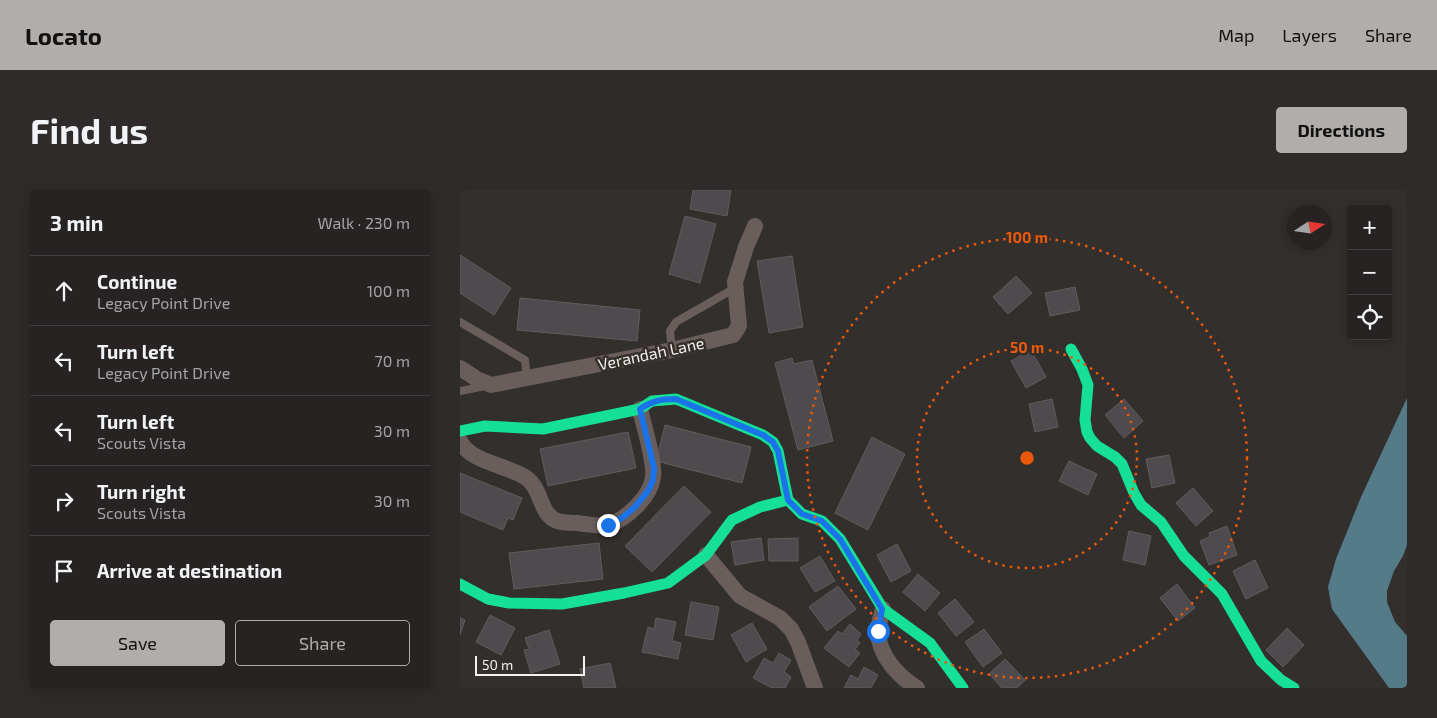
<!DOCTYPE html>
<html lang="en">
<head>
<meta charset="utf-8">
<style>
  body { margin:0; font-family:"Exo 2",sans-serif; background:#2e2b2a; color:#f1f3f6 }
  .controls { position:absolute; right:15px; top:15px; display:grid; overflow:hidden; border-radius:5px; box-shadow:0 2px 12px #0003 }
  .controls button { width:45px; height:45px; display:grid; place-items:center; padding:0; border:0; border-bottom:1px solid #424040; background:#262322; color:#f1f3f6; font:25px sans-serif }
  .compass { position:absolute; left:827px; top:15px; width:45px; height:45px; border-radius:50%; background:#262322; box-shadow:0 2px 12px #0003; rotate:78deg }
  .scale { position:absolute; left:15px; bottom:12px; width:110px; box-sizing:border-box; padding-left:5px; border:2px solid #f4f1ee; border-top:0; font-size:14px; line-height:18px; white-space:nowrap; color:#f4f1ee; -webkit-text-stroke:4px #342f2b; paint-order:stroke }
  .stop { position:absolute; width:15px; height:15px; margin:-11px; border:4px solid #1a73e8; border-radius:50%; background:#fff }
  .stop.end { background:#1a73e8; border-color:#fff; box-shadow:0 1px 5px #0008 }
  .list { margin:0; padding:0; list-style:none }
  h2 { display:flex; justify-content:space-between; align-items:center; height:65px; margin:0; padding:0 20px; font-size:21px }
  h2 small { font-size:16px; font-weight:400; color:#a4a4a5 }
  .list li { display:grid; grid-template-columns:32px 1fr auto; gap:15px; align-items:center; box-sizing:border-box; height:70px; padding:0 20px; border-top:1px solid #424040 }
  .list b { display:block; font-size:19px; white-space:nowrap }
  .list p { margin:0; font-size:16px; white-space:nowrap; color:#a4a4a5 }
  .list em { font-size:16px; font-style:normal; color:#a4a4a5 }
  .actions { display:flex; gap:10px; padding:15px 20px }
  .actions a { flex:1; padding:11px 0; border:1px solid #b0adaa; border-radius:5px; text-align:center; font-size:18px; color:#b0adaa }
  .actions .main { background:#b0adaa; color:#111 }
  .icon { flex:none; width:28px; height:28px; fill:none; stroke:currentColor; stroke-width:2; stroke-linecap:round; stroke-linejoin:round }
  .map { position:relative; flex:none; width:947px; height:498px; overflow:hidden; border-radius:5px }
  header { display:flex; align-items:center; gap:30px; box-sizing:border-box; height:70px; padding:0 25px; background:#b0adaa; color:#111 }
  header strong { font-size:24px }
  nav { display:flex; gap:28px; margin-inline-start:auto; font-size:18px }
  .intro { display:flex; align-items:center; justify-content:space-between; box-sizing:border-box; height:120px; padding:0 30px }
  h1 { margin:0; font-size:35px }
  .button { padding:12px 22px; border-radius:5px; background:#b0adaa; color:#111; font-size:18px; font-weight:700 }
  main { display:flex; gap:30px; padding:0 30px }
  aside { flex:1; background:#262322; border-radius:5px; box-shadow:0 2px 12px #0003 }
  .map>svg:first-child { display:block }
</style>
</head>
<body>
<header>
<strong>Locato</strong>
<nav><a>Map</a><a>Layers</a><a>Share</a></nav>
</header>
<div class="intro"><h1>Find us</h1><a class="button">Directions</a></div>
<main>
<aside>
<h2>3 min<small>Walk · 230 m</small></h2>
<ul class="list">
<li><svg class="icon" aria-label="ahead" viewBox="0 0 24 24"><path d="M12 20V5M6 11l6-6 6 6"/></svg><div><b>Continue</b><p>Legacy Point Drive</p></div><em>100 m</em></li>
<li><svg class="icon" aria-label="left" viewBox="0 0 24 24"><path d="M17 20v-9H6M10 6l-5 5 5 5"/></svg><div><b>Turn left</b><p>Legacy Point Drive</p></div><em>70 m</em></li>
<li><svg class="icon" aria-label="left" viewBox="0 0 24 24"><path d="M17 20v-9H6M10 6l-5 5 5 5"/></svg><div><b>Turn left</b><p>Scouts Vista</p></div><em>30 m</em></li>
<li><svg class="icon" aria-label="right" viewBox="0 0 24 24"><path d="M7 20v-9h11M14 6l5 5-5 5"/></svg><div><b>Turn right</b><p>Scouts Vista</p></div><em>30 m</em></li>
<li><svg class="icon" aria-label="arrive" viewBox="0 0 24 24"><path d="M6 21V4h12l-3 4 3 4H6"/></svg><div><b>Arrive at destination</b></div></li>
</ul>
<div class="actions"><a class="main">Save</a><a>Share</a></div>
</aside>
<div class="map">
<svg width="947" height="498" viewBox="0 0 947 498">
  <rect width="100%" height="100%" fill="#322f2d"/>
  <!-- water -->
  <path fill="#557b89" d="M947,208V355L943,366L934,381L927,401V412L935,432L947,446V498H929L872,419L868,397L876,369L901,307Z"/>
  <!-- building -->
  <g fill="#4f4a4d" stroke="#5f5d5c">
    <path d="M233,0H271L267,26L230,19Z"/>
    <path d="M225,26L256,34L240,93L209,84Z"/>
    <path d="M0,65L51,98L34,125L0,103Z"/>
    <path d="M332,66L343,137L309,143L297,71Z"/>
    <path d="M556,86L572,103L548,124L533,107Z"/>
    <path d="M615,97L620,120L590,126L585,103Z"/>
    <path d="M60,108L180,120L177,151L57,140Z"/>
    <path d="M571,160L586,187L566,198L551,171Z"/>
    <path d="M332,168L334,174L352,170L373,251L338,260L315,173Z"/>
    <path d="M592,209L598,237L575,242L569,214Z"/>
    <path d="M664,209L683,231L664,248L645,225Z"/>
    <path d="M205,235L291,257L282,293L196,271Z"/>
    <path d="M168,242L176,278L88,296L80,259Z"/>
    <path d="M412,247L445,264L408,340L375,323Z"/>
    <path d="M709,265L715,293L692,298L686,269Z"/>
    <path d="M609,271L637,284L628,305L599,291Z"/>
    <path d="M0,283L62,308L53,330L48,328L43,340L0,322Z"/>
    <path d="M224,296L251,322L192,382L165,356Z"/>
    <path d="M733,298L753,321L736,336L716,313Z"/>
    <path d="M767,336L777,365L749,375L740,351L750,347L749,343Z"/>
    <path d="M669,341L691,346L685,375L663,370Z"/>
    <path d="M301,348L304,370L275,375L271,352Z"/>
    <path d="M338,348V371H309L308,349Z"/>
    <path d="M139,353L143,389L54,399L49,363Z"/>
    <path d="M437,354L451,381L431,392L417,365Z"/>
    <path d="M360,366L375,391L355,402L340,378Z"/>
    <path d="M795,370L808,398L786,409L773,381Z"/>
    <path d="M458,384L480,403L465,421L443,402Z"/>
    <path d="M717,394L735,418L718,431L700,408Z"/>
    <path d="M378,396L396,419L367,441L349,417Z"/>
    <path d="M495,409L514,432L496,446L478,423Z"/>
    <path d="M231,412L259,417L253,450L225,445Z"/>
    <path d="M30,425L55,438L41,465L16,452Z"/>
    <path d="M0,428L5,430L0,445Z"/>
    <path d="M196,428L216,432L212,451L221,453L218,469L182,462L188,437L194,439Z"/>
    <path d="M292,433L307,459L286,472L271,445Z"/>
    <path d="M390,434L401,444L397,450L400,453L395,459L400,463L389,477L364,458L378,441L382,444Z"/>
    <path d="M827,438L844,455L823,477L806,460Z"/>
    <path d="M524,439L542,463L523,477L505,452Z"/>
    <path d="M89,440L100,474L71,483L64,460L69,459L65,448Z"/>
    <path d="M319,463L331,470L324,482L331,487L325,498H312L293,488L304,468L313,473Z"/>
    <path d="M545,469L565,490L557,498H542L529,484Z"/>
    <path d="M150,473L156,498H124L120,479Z"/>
    <path d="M404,477L418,485L411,498H384L391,485L398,489Z"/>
  </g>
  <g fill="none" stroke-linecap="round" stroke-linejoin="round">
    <!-- lane -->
    <g stroke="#695e5b" stroke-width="8">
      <path d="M0,132L65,170L67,188"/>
      <path d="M212,160L210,141L216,132L275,98"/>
      <path d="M0,201L25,196"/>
    </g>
    <!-- street -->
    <g stroke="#695e5b" stroke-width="16">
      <path d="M0,178L17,189L31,195L212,160L273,145L279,136L275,92L286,57L295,36"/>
      <path d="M0,251C10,272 46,275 65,287C82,298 79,322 95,330C101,333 110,333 117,333C127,334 138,337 148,335C166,330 191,306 193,287C195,271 184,237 180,219"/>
      <path d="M246,365L280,406L320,428L331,439L338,452L355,498"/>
      <path d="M423,419C421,426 418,435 418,442C419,466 438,486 457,498"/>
    </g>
    <!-- fast -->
    <g stroke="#16e098" stroke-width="11">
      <path d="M611,159L622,179L628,195L625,230L627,242L630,248L637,256L655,267L662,274L674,303L681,315L701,332L724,366L762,404L801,471L821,490L834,498"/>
      <path d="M0,241L25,236L83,239L180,219L192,211L216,209L303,245L313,252L318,261L328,310L342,324L362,331L380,349L423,419L470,453L503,498"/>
      <path d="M0,394L28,409L49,413L102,414L164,403L208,393L246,365L272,330L300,317L328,310"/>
    </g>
  </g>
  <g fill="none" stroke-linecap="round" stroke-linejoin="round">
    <!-- route -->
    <path stroke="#1a73e8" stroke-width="6" d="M148,335L162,328L175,317L188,301L193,290L194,278L180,219C192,211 201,209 216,209L303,245L313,252L318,261L328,310L342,324L362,331L380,349L422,419L418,441"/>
  </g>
  <!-- distance rings -->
  <g fill="none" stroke="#e8590c" stroke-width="2.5" stroke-dasharray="2.5 5">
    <circle cx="567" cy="268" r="110"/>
    <circle cx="567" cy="268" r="220"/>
  </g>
  <g text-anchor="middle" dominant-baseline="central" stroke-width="5" stroke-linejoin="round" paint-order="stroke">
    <!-- street labels -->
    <g font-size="16" fill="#f4f1ee" stroke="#342f2b">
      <text transform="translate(191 163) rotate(-12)">Verandah Lane</text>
    </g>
  </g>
  <circle cx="567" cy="268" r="8" fill="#e8590c" stroke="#342f2b" stroke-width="2.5"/>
  <g font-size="15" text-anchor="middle" font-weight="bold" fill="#e8590c" stroke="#342f2b" stroke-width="5" stroke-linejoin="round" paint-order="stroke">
    <text x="567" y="53">100 m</text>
    <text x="567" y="163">50 m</text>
  </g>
</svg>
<div class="controls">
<button>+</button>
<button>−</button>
<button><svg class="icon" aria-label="locate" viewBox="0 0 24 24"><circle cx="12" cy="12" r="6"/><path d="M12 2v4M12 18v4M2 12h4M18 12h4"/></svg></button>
</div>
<svg class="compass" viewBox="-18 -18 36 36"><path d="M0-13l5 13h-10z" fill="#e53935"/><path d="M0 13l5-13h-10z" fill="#a4a4a5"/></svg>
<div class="scale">50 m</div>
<div class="stop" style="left:418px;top:441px"></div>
<div class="stop end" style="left:148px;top:335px"></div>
</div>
</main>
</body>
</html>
